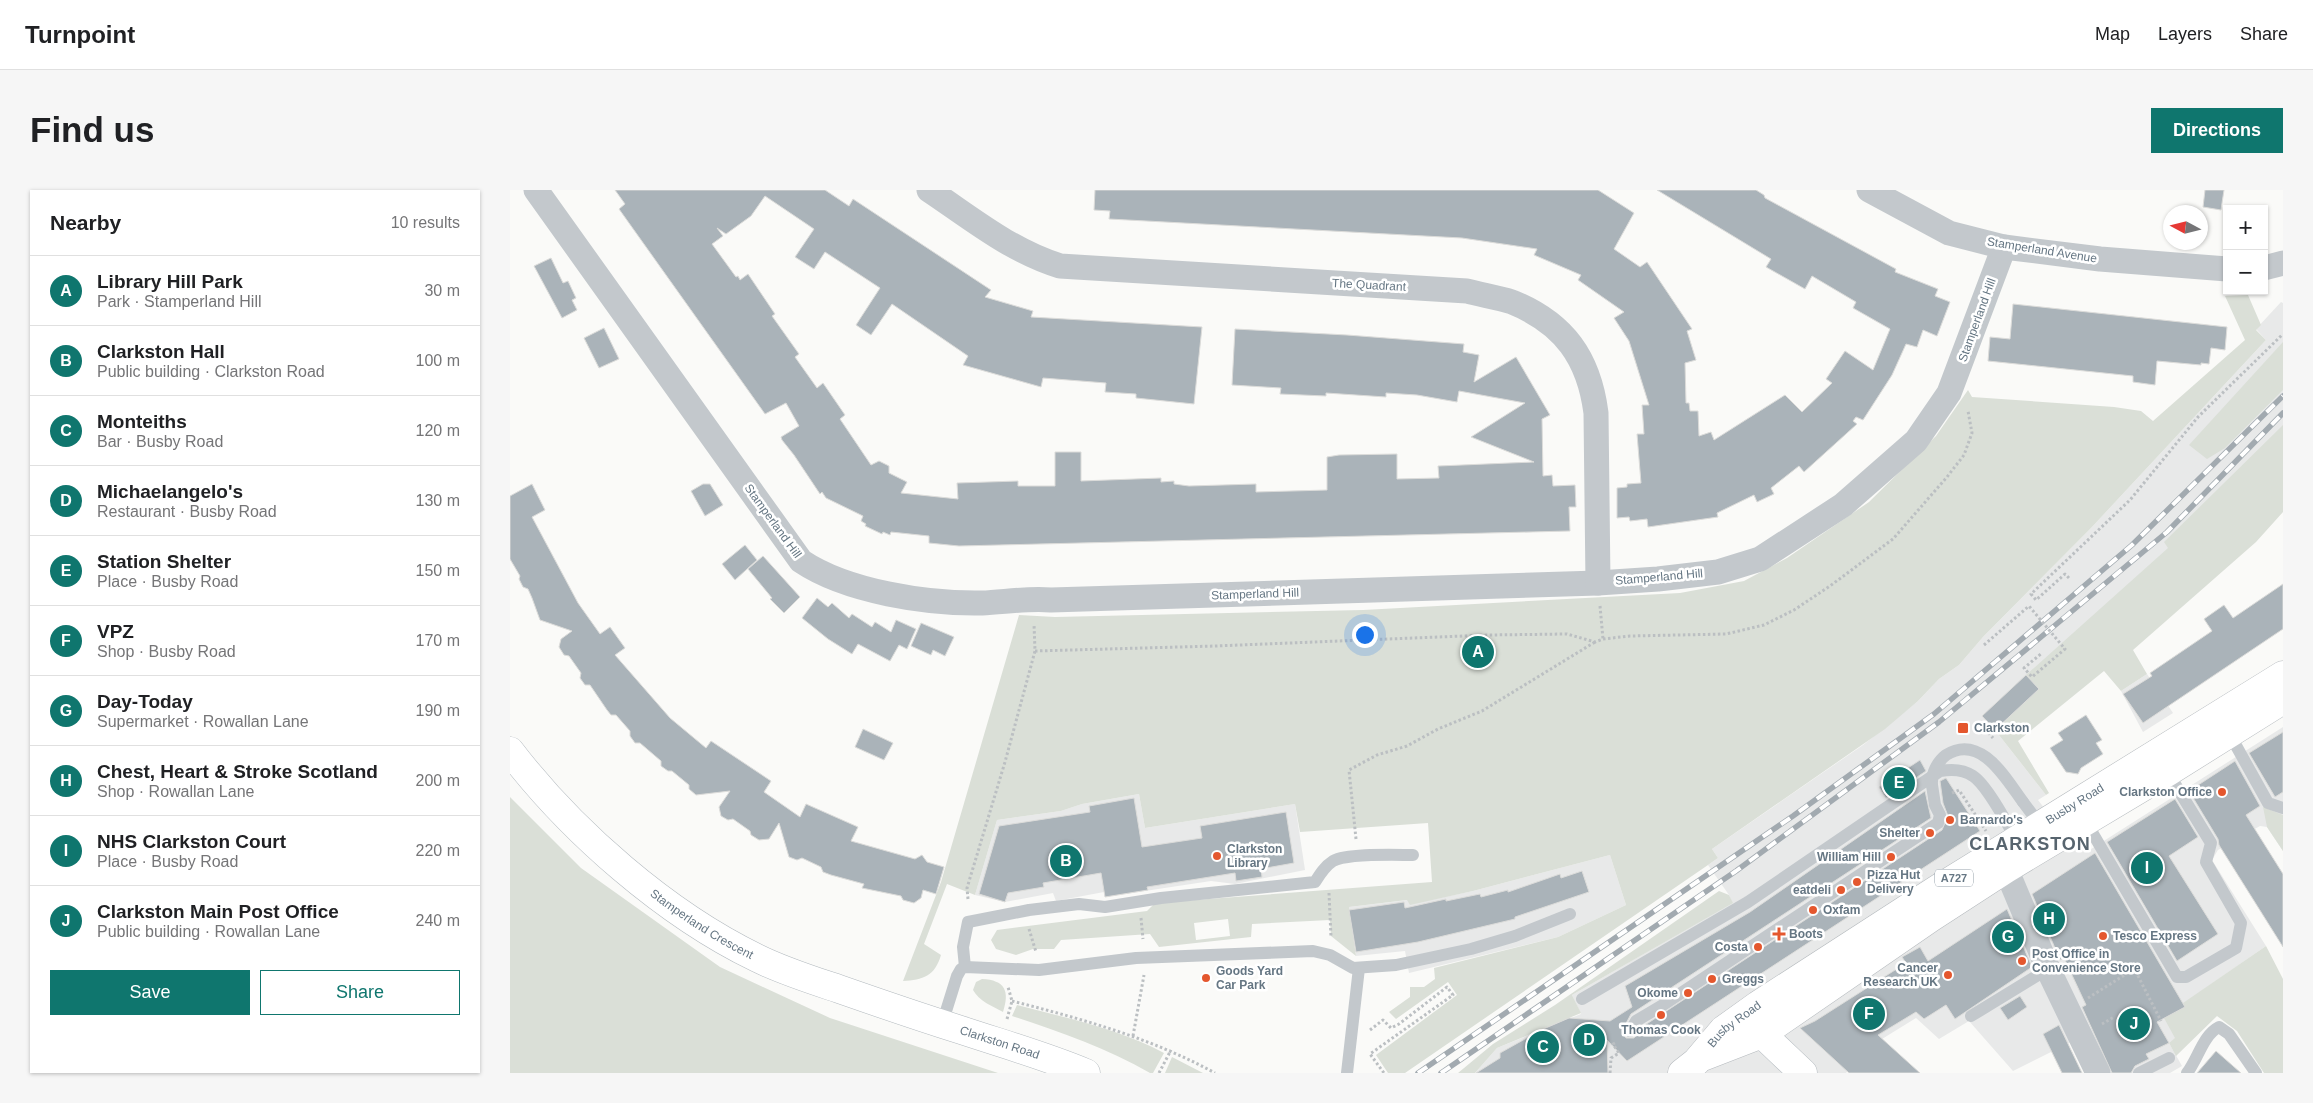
<!DOCTYPE html>
<html lang="en">
<head>
<meta charset="utf-8">
<style>
  body { margin:0; font-family:Arial,sans-serif; background:#f6f6f6; color:#202124 }
  .controls { position:absolute; right:15px; top:15px; display:grid; overflow:hidden; border-radius:0px; box-shadow:0 1px 4px #0004 }
  .controls button { width:45px; height:45px; display:grid; place-items:center; padding:0; border:0; border-bottom:1px solid #e0e0e0; background:#fff; color:#202124; font:25px sans-serif }
  .compass { position:absolute; left:1653px; top:15px; width:45px; height:45px; border-radius:50%; background:#fff; box-shadow:0 1px 4px #0004; rotate:277deg }
  .you { position:absolute; left:854px; top:444px; width:18px; height:18px; margin:-12px; border:4px solid #fff; border-radius:50%; background:#1a73e8; box-shadow:0 0 0 8px #1a73e833 }
  .badge { display:grid; place-items:center; width:32px; height:32px; border-radius:50%; background:#0f766e; color:#fff; font-size:16px; font-weight:700 }
  .pin { position:absolute; translate:-50% -50%; border:2px solid #fff; box-shadow:0 1px 5px #0006 }
  .list { margin:0; padding:0; list-style:none }
  h2 { display:flex; justify-content:space-between; align-items:center; height:65px; margin:0; padding:0 20px; font-size:21px }
  h2 small { font-size:16px; font-weight:400; color:#757577 }
  .list li { display:grid; grid-template-columns:32px 1fr auto; gap:15px; align-items:center; box-sizing:border-box; height:70px; padding:0 20px; border-top:1px solid #e0e0e0 }
  .list b { display:block; font-size:19px; white-space:nowrap }
  .list p { margin:0; font-size:16px; white-space:nowrap; color:#757577 }
  .list em { font-size:16px; font-style:normal; color:#757577 }
  .actions { display:flex; gap:10px; padding:15px 20px }
  .actions a { flex:1; padding:11px 0; border:1px solid #0f766e; border-radius:0px; text-align:center; font-size:18px; color:#0f766e }
  .actions .main { background:#0f766e; color:#fff }
  .map { position:relative; flex:none; width:1773px; height:883px; overflow:hidden; border-radius:0px }
  header { display:flex; align-items:center; gap:30px; box-sizing:border-box; height:70px; padding:0 25px; background:#fff; border-bottom:1px solid #e0e0e0 }
  header strong { font-size:24px }
  nav { display:flex; gap:28px; margin-inline-start:auto; font-size:18px }
  .intro { display:flex; align-items:center; justify-content:space-between; box-sizing:border-box; height:120px; padding:0 30px }
  h1 { margin:0; font-size:35px }
  .button { padding:12px 22px; border-radius:0px; background:#0f766e; color:#fff; font-size:18px; font-weight:700 }
  main { display:flex; gap:30px; padding:0 30px }
  aside { flex:1; background:#fff; border-radius:0px; box-shadow:0 1px 4px #0004 }
  .map>svg:first-child { display:block }
</style>
</head>
<body>
<header>
<strong>Turnpoint</strong>
<nav><a>Map</a><a>Layers</a><a>Share</a></nav>
</header>
<div class="intro"><h1>Find us</h1><a class="button">Directions</a></div>
<main>
<aside>
<h2>Nearby<small>10 results</small></h2>
<ul class="list">
<li><span class="badge">A</span><div><b>Library Hill Park</b><p>Park · Stamperland Hill</p></div><em>30 m</em></li>
<li><span class="badge">B</span><div><b>Clarkston Hall</b><p>Public building · Clarkston Road</p></div><em>100 m</em></li>
<li><span class="badge">C</span><div><b>Monteiths</b><p>Bar · Busby Road</p></div><em>120 m</em></li>
<li><span class="badge">D</span><div><b>Michaelangelo's</b><p>Restaurant · Busby Road</p></div><em>130 m</em></li>
<li><span class="badge">E</span><div><b>Station Shelter</b><p>Place · Busby Road</p></div><em>150 m</em></li>
<li><span class="badge">F</span><div><b>VPZ</b><p>Shop · Busby Road</p></div><em>170 m</em></li>
<li><span class="badge">G</span><div><b>Day-Today</b><p>Supermarket · Rowallan Lane</p></div><em>190 m</em></li>
<li><span class="badge">H</span><div><b>Chest, Heart &amp; Stroke Scotland</b><p>Shop · Rowallan Lane</p></div><em>200 m</em></li>
<li><span class="badge">I</span><div><b>NHS Clarkston Court</b><p>Place · Busby Road</p></div><em>220 m</em></li>
<li><span class="badge">J</span><div><b>Clarkston Main Post Office</b><p>Public building · Rowallan Lane</p></div><em>240 m</em></li>
</ul>
<div class="actions"><a class="main">Save</a><a>Share</a></div>
</aside>
<div class="map">
<svg width="1773" height="883" viewBox="0 0 1773 883">
  <rect width="100%" height="100%" fill="#fafaf8"/>
  <!-- built -->
  <g fill="#e8e9e9">
    <path d="M1771,112L1773,113V285L1485,540L1536,605L1528,610L1551,640L1578,661L1773,537V661L1757,637L1750,636L1708,660L1702,670L1756,756L1674,813L1676,817L1666,848L1659,853L1672,876L1660,883H1597L1561,852L1503,881L1459,831L1429,849L1406,828L1372,849L1368,846L1336,883H965L987,858L1071,824L1062,805L1222,713L1219,705L1198,675L1208,668L1202,659L1353,555L1408,511L1429,489L1449,475L1473,447L1582,337L1756,150L1746,139Z"/>
    <path d="M1637,484L1663,523L1633,542L1611,501Z"/>
    <path d="M629,604L635,638L785,614L795,680L725,694L701,691L595,707L594,702L546,711L543,703L495,712L465,705L487,630L551,621L572,614Z"/>
    <path d="M1100,665L1116,715L1048,747L899,783L895,761L846,766L839,717L898,710L901,714L963,701Z"/>
  </g>
  <!-- green -->
  <g fill="#dadfd7" fill-rule="evenodd">
    <path d="M1738,105L1751,135L1746,140L1756,150L1582,337L1473,447L1449,475L1429,489L1408,511L1375,539L1202,659L1208,668L1198,675L895,883H878L866,865L947,805L938,792L886,829L879,822L900,807V797H914L925,789L924,778L1048,747L1116,715L1100,665L963,701L900,715L897,710L839,717L846,766L821,746L820,730L742,734L741,747L649,757L640,744L551,750L544,759H523L506,765L486,759L481,750L487,740L637,721L645,713L922,692L918,633L790,642L785,614L635,638L629,604L572,614L551,621L487,630L465,705L437,694L414,754L431,765C425,786 413,790 393,791L431,692L509,425L545,427L853,420L1170,403L1234,391L1277,368L1359,312L1426,246L1458,200L1462,207L1604,217L1631,221L1643,231L1735,150L1715,106ZM718,729L720,746L686,750L684,733Z"/>
    <path d="M1773,152V200L1715,258L1697,269L1679,255Z"/>
    <path d="M1773,235V322L1746,352L1623,460L1637,484L1611,501L1594,481L1508,551L1539,603L1536,605L1485,540L1529,499L1516,485L1658,358L1654,352Z"/>
    <path d="M0,607L71,678L210,777L320,828L488,883H0Z"/>
    <path d="M1753,617L1773,625V661L1757,637Z"/>
    <path d="M1209,701L1219,705L1223,713L1062,805L1071,823L987,858L965,883H948L983,854L1045,815Z"/>
    <path d="M1756,756L1773,789V883H1754L1727,841L1707,826L1666,866L1659,853L1665,848L1654,828L1675,817L1673,813Z"/>
    <path d="M472,789C495,790 500,801 493,822C482,816 469,811 463,800L466,792Z"/>
    <path d="M507,815C557,828 609,839 654,863L643,883H640C597,858 549,842 502,826Z"/>
    <path d="M662,867L693,883H655Z"/>
  </g>
  <!-- building -->
  <g fill="#aab3b9" stroke="#dcdcda">
    <path d="M105,0H315L339,16L343,9L481,100L475,107L523,121L521,127L692,137L684,214L626,208V204L595,202L596,193L533,188L531,197L453,175L458,166L382,114L361,145L346,135L370,98L315,62L304,79L285,67L304,39L255,6L241,26L216,44L207,38L213,46L202,54L226,87L228,86L230,90L238,84L265,124L262,126L289,164L285,167L307,198L313,193L335,225L330,229L361,275L369,271L379,276V283L397,292L391,303L448,309L447,293L508,291V296H545V262H571V291L651,288V292L664,291V294L679,296L746,294V302L817,300V267L829,265L887,264V289L929,288L928,276L1024,272L961,247L1015,213L949,201L947,212L907,205L876,203V207L816,203V206L770,204L771,198L722,195L725,139L837,145L954,154L953,162L969,165L964,192L1006,167L1040,225L1032,229L1033,286L1042,285L1043,296L1065,295L1066,317H1059L1060,341L449,356L419,353V346L381,342L380,345L373,342L372,344L355,336L356,334L351,331L353,326L316,308L312,302L310,304L284,265L272,250L271,247L289,236L276,213L255,224L109,19L115,14Z"/>
    <path d="M585,0H1088L1124,23L1104,59L1130,77L1137,72L1182,139L1177,141L1186,170L1175,173L1176,213H1179L1180,221H1188L1189,246L1201,242L1204,250L1275,205L1292,222L1322,193L1316,189L1335,161L1363,180L1380,139L1343,118L1346,112L1302,86L1295,99L1256,77L1261,69L1147,0H1246L1254,5L1255,8L1386,79L1385,82L1428,99L1425,106L1440,112L1427,146L1413,140L1407,157L1396,154L1382,185L1353,230L1346,227L1343,231L1347,234L1294,282L1289,276L1261,298L1264,304L1247,312L1244,305L1207,323L1208,327L1138,337L1137,329L1120,331L1119,327L1107,328V298L1117,297V294L1131,293L1127,244H1134L1132,215H1139L1119,151L1104,128L1114,122L1068,90L1071,85L1024,65L1027,59L952,48L599,29L600,21L584,20Z"/>
    <path d="M1695,0H1714L1711,20L1693,17Z"/>
    <path d="M41,68L53,93L58,91L66,108L62,110L67,120L52,128L24,76Z"/>
    <path d="M1503,114L1717,137L1715,160L1701,158L1699,174L1691,173V175L1647,171L1645,195L1623,192V186L1478,171L1480,147L1500,149Z"/>
    <path d="M94,138L109,169L89,178L74,148Z"/>
    <path d="M22,294L35,320L22,327L68,413L90,444L100,437L115,458L105,465L160,528L196,558L201,551L261,591L254,602L290,627L296,614L348,637L341,651L405,669L412,665L417,672L434,677L426,704L413,700L411,708L404,713L393,710L391,706L352,698L354,694L321,685L313,682L311,677L292,668L287,670L279,667L269,633L259,649L249,650L241,645L240,641L223,629L218,630L211,626L209,617L220,601L186,605L179,599V595L162,581H158L151,576V571L130,553H125L120,546V541L106,525H101L97,520L80,495H75L70,488L71,483L59,466L54,465L49,457L51,449L62,441L30,430L22,408L18,399L13,397L9,389L10,386L0,369V306Z"/>
    <path d="M193,294H200L213,315L195,326L181,301Z"/>
    <path d="M235,355L247,370L225,390L212,374Z"/>
    <path d="M253,366L290,407L274,423L260,409L262,408L238,379Z"/>
    <path d="M1773,394V439L1633,533L1613,504L1642,486L1640,483L1702,441L1694,429L1714,415L1723,428Z"/>
    <path d="M307,408L318,417L322,413L339,428L342,424L362,437L365,432L381,442L386,430L406,439L397,459L389,455L380,471L348,454L342,464L318,449L292,428Z"/>
    <path d="M411,433L444,447L435,466L423,460L421,465L401,456Z"/>
    <path d="M1516,485L1529,499L1485,540L1472,526Z"/>
    <path d="M1576,525L1592,550L1586,553L1593,564L1571,578L1568,584L1556,582L1540,558L1553,550L1548,543Z"/>
    <path d="M353,539L383,553L374,570L345,557Z"/>
    <path d="M1773,542V602L1765,607L1739,563Z"/>
    <path d="M1410,570L1416,581L1376,608L1369,597Z"/>
    <path d="M1725,571L1750,616L1736,625L1773,684V757L1709,655L1708,649L1679,601Z"/>
    <path d="M1436,588L1470,641L1117,871L1097,850L1098,883H966L990,868V863L1031,840L1059,828L1100,831L1122,817L1115,796L1240,722L1415,601L1421,628L1121,824L1112,841L1116,848H1124L1132,837L1432,640L1438,626L1433,613L1430,591Z"/>
    <path d="M624,608L632,657L692,648L690,636L776,622L784,673L751,679L752,687L726,691L725,683L637,697L638,700L595,707L591,683L533,693L534,697L498,703L495,712L469,704L489,636L580,622L579,616Z"/>
    <path d="M1665,609L1688,647L1659,666L1708,744L1667,771L1597,652Z"/>
    <path d="M1585,663L1675,817L1647,832L1659,853L1636,864L1639,869L1625,876L1621,883H1602L1572,817L1576,815L1554,768L1550,770L1522,704Z"/>
    <path d="M1072,681L1079,702L1005,727V729L908,752L846,762L839,720L894,712L895,718L936,709V711L970,704L971,707L998,700V702L1050,684L1051,688Z"/>
    <path d="M1497,719L1522,777L1445,829L1436,815L1414,829L1406,822L1368,845L1410,883H1339L1290,838L1305,831L1396,773L1392,767L1410,757L1418,771Z"/>
    <path d="M1510,806L1517,817L1498,830L1490,818Z"/>
    <path d="M1549,835L1572,883H1552L1533,844Z"/>
    <path d="M1706,861L1731,883H1687Z"/>
  </g>
  <g fill="none" stroke-linecap="round" stroke-linejoin="round">
    <!-- secondary casing -->
    <g stroke="#b3babf" stroke-width="29">
      <g id="secondary">
        <path id="s1" d="M0,561C62,642 156,724 247,768C273,781 302,790 329,799C369,813 410,827 451,840C493,854 536,866 576,883"/>
        <path d="M1232,834L1252,844L1293,883"/>
      </g>
    </g>
    <!-- primary casing -->
    <g stroke="#b5babe" stroke-width="29">
      <g id="primary">
        <path d="M1190,868L1252,844L1422,727L1496,679L1658,582L1773,510"/>
        <path id="s2" d="M1172,883L1186,872L1213,840L1248,815L1429,698L1773,485"/>
      </g>
    </g>
    <!-- path -->
    <g stroke="#bbbfc2" stroke-width="3" stroke-dasharray="2.5 2.5" stroke-linecap="butt">
      <path d="M1559,388L1555,384L1526,410L1521,404L1620,310L1688,227L1773,144"/>
      <path d="M1090,416L1093,449"/>
      <path d="M525,461L705,456L978,445L1057,444L1085,452L1093,449L1120,446L1216,444L1254,435L1284,420L1320,396L1383,349L1437,287L1454,265L1462,243L1458,221"/>
      <path d="M1475,539L1483,548"/>
      <path d="M1442,603L1449,600L1476,641"/>
      <path d="M846,649L839,580L867,565L897,556L928,539L972,521L1085,452"/>
      <path d="M819,703L821,747"/>
      <path d="M458,709L457,698L495,572L525,461L524,434"/>
      <path d="M631,728L633,749"/>
      <path d="M519,739L526,762"/>
      <path d="M1578,808L1621,781L1626,782L1651,831"/>
      <path d="M502,811C572,829 641,848 705,883"/>
      <path d="M497,829L502,811L498,797"/>
      <path d="M1592,834L1604,827"/>
      <path d="M860,840L873,830L881,838L889,834L937,797L943,805L860,864L874,883"/>
      <path d="M623,846L634,785"/>
      <path d="M649,883L661,860"/>
      <path d="M1100,883L1101,868L1109,863L1103,854L1107,852"/>
    </g>
    <!-- lane -->
    <g stroke="#c3c8cc" stroke-width="12">
      <path d="M1719,543L1758,613L1773,618"/>
      <path d="M1513,612L1531,636"/>
      <path d="M1576,632L1667,787H1676L1726,758L1731,733L1696,672L1701,653L1657,581"/>
      <path d="M455,777L453,757L458,732L519,720L569,714L595,717L651,708L805,692C810,684 815,676 823,671C838,663 885,665 903,665"/>
      <path d="M1072,809L1238,712L1430,581C1441,579 1453,579 1463,586C1477,595 1498,635 1507,651"/>
      <path d="M1461,826L1538,779"/>
      <path d="M432,834L447,786L451,779L455,777L529,780L626,768L803,761L820,765L843,778L886,775L961,759L1005,746L1060,724"/>
      <path d="M1120,841L1126,831L1153,815L1428,633L1430,625L1425,615L1422,595"/>
      <path d="M837,883L849,778"/>
      <path d="M1629,883L1659,868"/>
      <path d="M1677,883C1688,869 1693,845 1709,837L1719,844L1746,883"/>
    </g>
    <!-- street -->
    <g stroke="#c3c8cc" stroke-width="25">
      <path d="M26,0L291,371C337,402 418,414 472,413C495,412 517,408 541,410L1088,393L1148,389L1208,382L1250,369L1333,315L1406,251L1439,203L1494,57"/>
      <path d="M419,0C461,28 501,61 550,76L957,101C971,105 987,107 1002,112C1054,133 1079,168 1086,223L1088,393"/>
      <path d="M1359,0L1439,43L1494,57L1590,69L1717,79"/>
      <path d="M1754,78L1773,73"/>
      <path d="M1496,679L1538,779L1588,883"/>
    </g>
    <!-- secondary -->
    <use href="#secondary" stroke="#fff" stroke-width="28"/>
    <!-- primary -->
    <use href="#primary" stroke="#fff" stroke-width="28"/>
    <!-- rail casing -->
    <g stroke="#a2aab0" stroke-width="5.5">
      <g id="rail">
        <path d="M908,883L1283,626L1424,524L1622,355L1773,206"/>
        <path d="M931,883L1226,681L1429,532L1657,342L1773,223"/>
      </g>
    </g>
    <!-- rail -->
    <use href="#rail" stroke="#fff" stroke-width="4" stroke-dasharray="11" stroke-linecap="butt"/>
    <!-- path-bridge -->
    <path stroke="#bbbfc2" stroke-width="3" stroke-dasharray="2.5 2.5" stroke-linecap="butt" d="M1474,455L1519,416L1555,459L1522,487L1514,478L1532,463"/>
    <!-- lane-bridge -->
    <path stroke="#c3c8cc" stroke-width="12" d="M1422,595C1421,584 1427,572 1436,565C1471,543 1496,589 1513,612"/>
  </g>
  <!-- markers -->
  <g fill="#e4572e" stroke="#fff" stroke-width="2">
    <rect x="1447" y="532" width="12" height="12" rx="2.5"/>
    <circle cx="1712" cy="602" r="5"/>
    <circle cx="1440" cy="630" r="5"/>
    <circle cx="1420" cy="643" r="5"/>
    <circle cx="707" cy="666" r="5"/>
    <circle cx="1381" cy="667" r="5"/>
    <circle cx="1347" cy="692" r="5"/>
    <circle cx="1331" cy="700" r="5"/>
    <circle cx="1303" cy="720" r="5"/>
    <path d="M1266.5 736.5h5v5h5v5h-5v5h-5v-5h-5v-5h5z"/>
    <circle cx="1593" cy="746" r="5"/>
    <circle cx="1248" cy="757" r="5"/>
    <circle cx="1512" cy="771" r="5"/>
    <circle cx="1438" cy="785" r="5"/>
    <circle cx="696" cy="788" r="5"/>
    <circle cx="1202" cy="789" r="5"/>
    <circle cx="1178" cy="803" r="5"/>
    <circle cx="1151" cy="825" r="5"/>
  </g>
  <g text-anchor="middle" dominant-baseline="central" stroke-width="5" stroke-linejoin="round" paint-order="stroke">
    <!-- shield labels -->
    <rect fill="#fff" stroke="#939fa8" stroke-width="1" x="1425" y="679.5" width="38" height="17" rx="4"/>
    <g font-size="11" font-weight="bold" fill="#657683">
      <text x="1444" y="688">A727</text>
    </g>
    <!-- street labels -->
    <g font-size="12" fill="#657683" stroke="#fff">
      <text transform="translate(1532 60) rotate(9)">Stamperland Avenue</text>
      <text transform="translate(859 95) rotate(3)">The Quadrant</text>
      <text transform="translate(1467 130) rotate(-70)">Stamperland Hill</text>
      <text transform="translate(263 331) rotate(54)">Stamperland Hill</text>
      <text transform="translate(1149 387) rotate(-5)">Stamperland Hill</text>
      <text transform="translate(745 404) rotate(-2)">Stamperland Hill</text>
      <text stroke="none"><textPath href="#s2" startOffset="478">Busby Road</textPath></text>
      <text stroke="none"><textPath href="#s1" startOffset="260">Stamperland Crescent</textPath></text>
      <text stroke="none"><textPath href="#s2" startOffset="72">Busby Road</textPath></text>
      <text stroke="none"><textPath href="#s1" startOffset="582">Clarkston Road</textPath></text>
    </g>
    <!-- poi labels -->
    <g font-size="12" font-weight="bold" fill="#657683" stroke="#fff" text-anchor="start">
      <text x="1464" y="538">Clarkston</text>
      <text x="1702" y="602" text-anchor="end">Clarkston Office</text>
      <text x="1450" y="630">Barnardo's</text>
      <text x="1410" y="643" text-anchor="end">Shelter</text>
      <text x="717" y="659">Clarkston<tspan x="717" dy="14">Library</tspan></text>
      <text x="1371" y="667" text-anchor="end">William Hill</text>
      <text x="1357" y="685">Pizza Hut<tspan x="1357" dy="14">Delivery</tspan></text>
      <text x="1321" y="700" text-anchor="end">eatdeli</text>
      <text x="1313" y="720">Oxfam</text>
      <text x="1279" y="744">Boots</text>
      <text x="1603" y="746">Tesco Express</text>
      <text x="1238" y="757" text-anchor="end">Costa</text>
      <text x="1522" y="764">Post Office in<tspan x="1522" dy="14">Convenience Store</tspan></text>
      <text x="1428" y="778" text-anchor="end">Cancer<tspan x="1428" dy="14">Research UK</tspan></text>
      <text x="706" y="781">Goods Yard<tspan x="706" dy="14">Car Park</tspan></text>
      <text x="1212" y="789">Greggs</text>
      <text x="1168" y="803" text-anchor="end">Okome</text>
      <text x="1151" y="840" text-anchor="middle">Thomas Cook</text>
    </g>
    <!-- district labels -->
    <g font-size="18" font-weight="bold" letter-spacing="1" fill="#57646e" stroke="#fff">
      <text x="1520" y="654">CLARKSTON</text>
    </g>
  </g>
</svg>
<div class="controls">
<button>+</button>
<button>−</button>
</div>
<svg class="compass" viewBox="-18 -18 36 36"><path d="M0-13l5 13h-10z" fill="#e53935"/><path d="M0 13l5-13h-10z" fill="#757577"/></svg>
<div class="you"></div>
<div class="pin badge" style="left:968px;top:462px">A</div>
<div class="pin badge" style="left:556px;top:671px">B</div>
<div class="pin badge" style="left:1033px;top:857px">C</div>
<div class="pin badge" style="left:1079px;top:850px">D</div>
<div class="pin badge" style="left:1389px;top:593px">E</div>
<div class="pin badge" style="left:1359px;top:824px">F</div>
<div class="pin badge" style="left:1498px;top:747px">G</div>
<div class="pin badge" style="left:1539px;top:729px">H</div>
<div class="pin badge" style="left:1637px;top:678px">I</div>
<div class="pin badge" style="left:1624px;top:834px">J</div>
</div>
</main>
</body>
</html>
